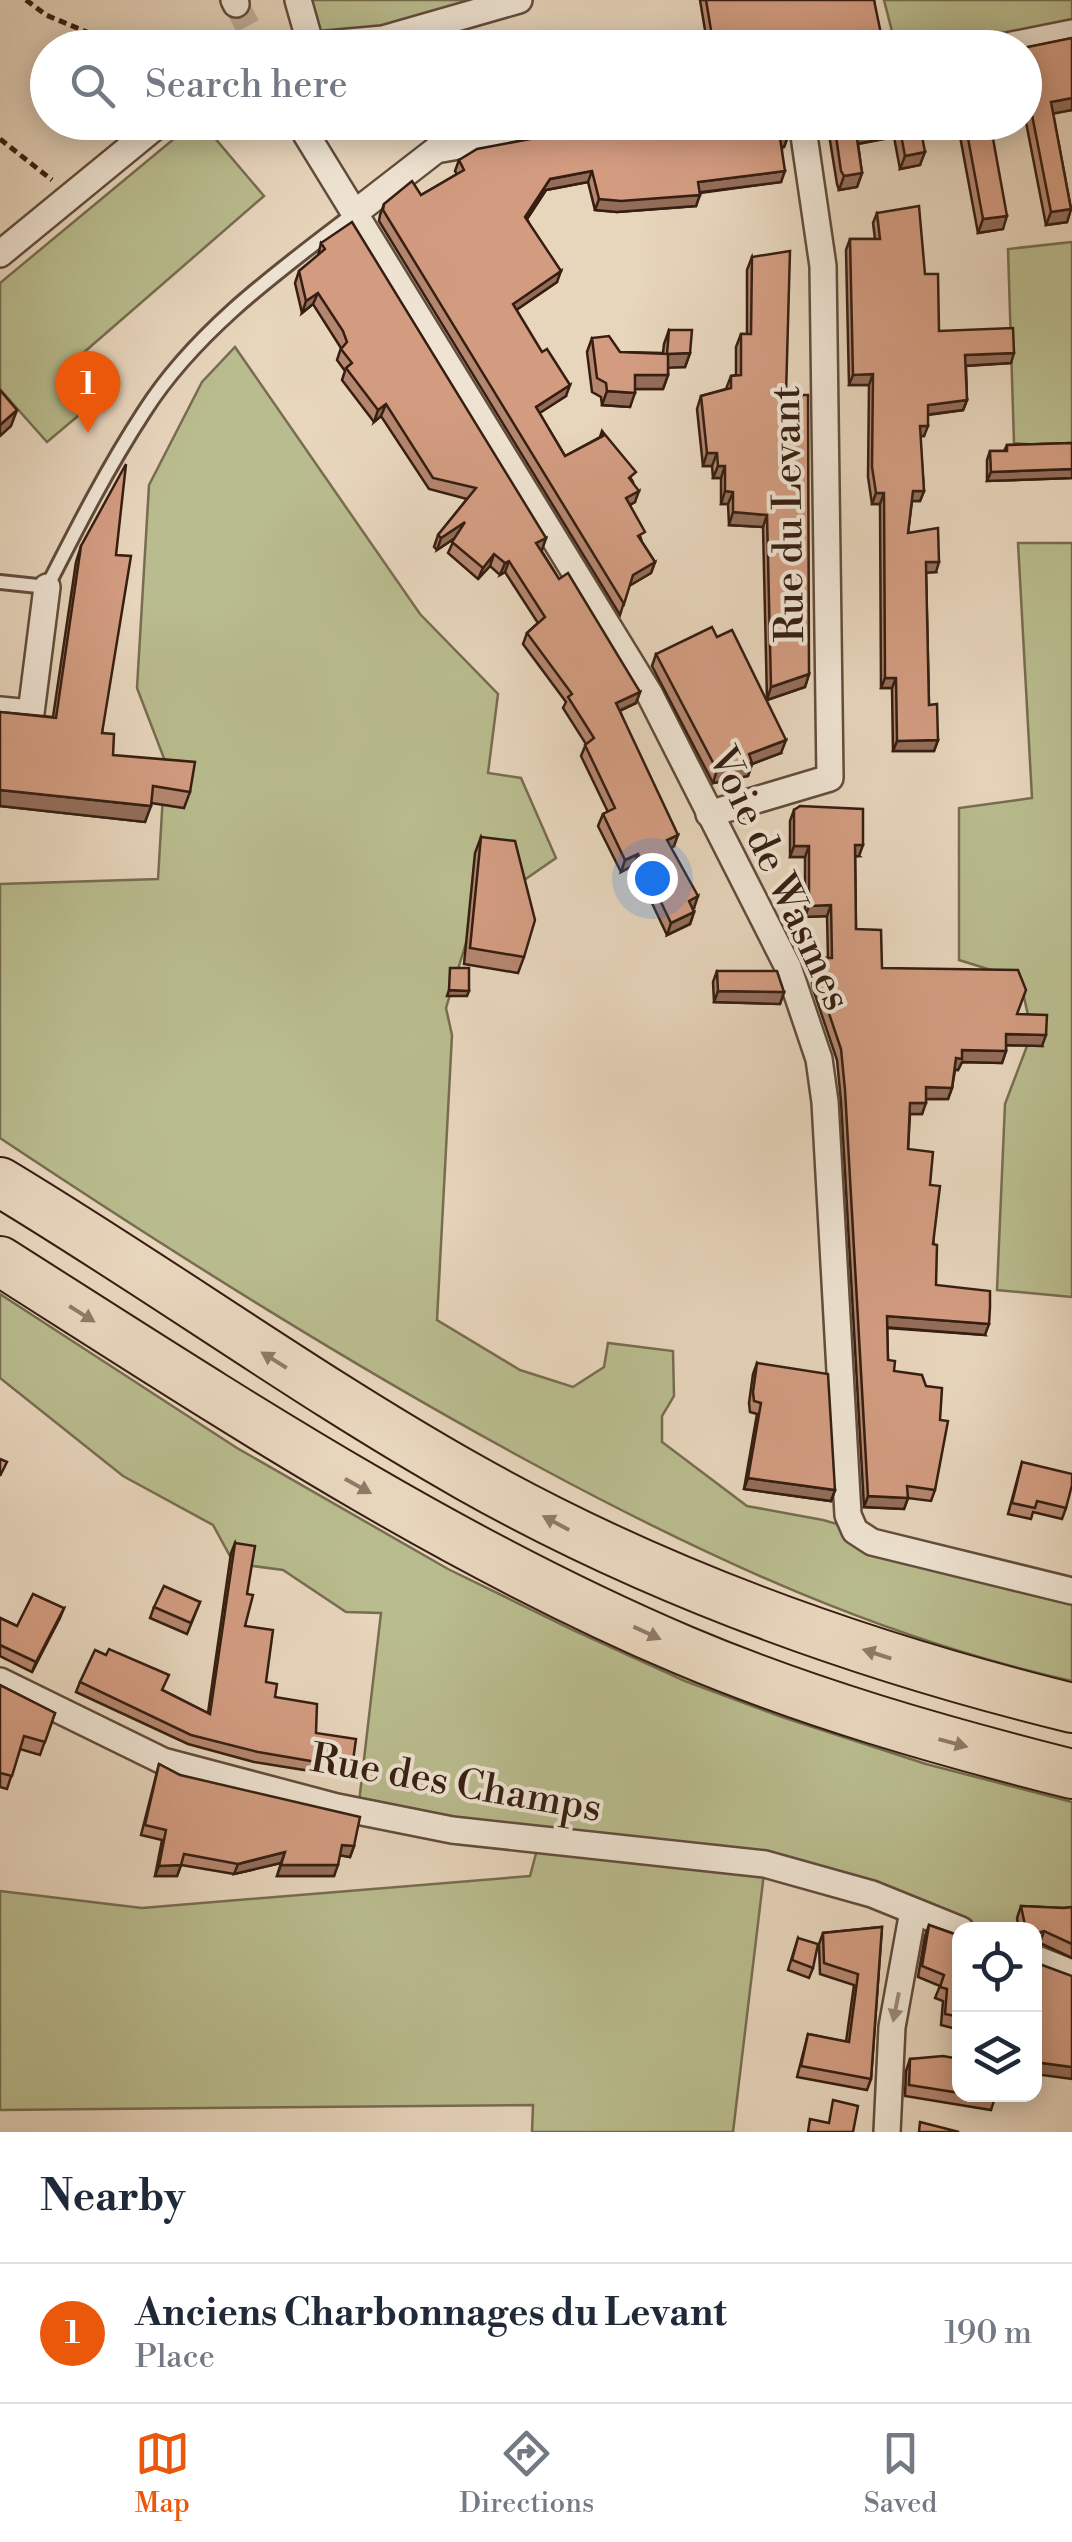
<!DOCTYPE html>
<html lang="en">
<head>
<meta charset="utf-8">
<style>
  body { margin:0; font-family:"Libre Bodoni",serif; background:#f6f6f7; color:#1f2937 }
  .controls { position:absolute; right:30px; bottom:30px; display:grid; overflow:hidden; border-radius:20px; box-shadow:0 5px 25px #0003 }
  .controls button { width:90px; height:90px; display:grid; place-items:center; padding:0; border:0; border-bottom:2px solid #e0e1e3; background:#fff; color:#1f2937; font:50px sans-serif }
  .you { position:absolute; left:652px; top:878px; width:35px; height:35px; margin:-25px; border:8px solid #fff; border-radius:50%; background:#1a73e8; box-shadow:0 0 0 15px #1a73e833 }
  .badge { display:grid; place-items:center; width:65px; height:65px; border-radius:50%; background:#ea580c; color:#fff; font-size:32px; font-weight:700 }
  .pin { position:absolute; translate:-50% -82px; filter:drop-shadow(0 2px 5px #0008) }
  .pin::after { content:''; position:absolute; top:52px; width:35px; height:30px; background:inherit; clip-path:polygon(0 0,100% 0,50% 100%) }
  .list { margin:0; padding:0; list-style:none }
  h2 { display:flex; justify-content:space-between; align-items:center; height:130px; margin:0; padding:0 40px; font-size:42px }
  h2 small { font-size:32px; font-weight:400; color:#747a83 }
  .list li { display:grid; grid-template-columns:65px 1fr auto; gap:30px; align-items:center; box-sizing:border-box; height:140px; padding:0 40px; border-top:2px solid #e0e1e3 }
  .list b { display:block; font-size:38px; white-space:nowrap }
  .list p { margin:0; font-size:32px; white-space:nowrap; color:#747a83 }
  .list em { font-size:32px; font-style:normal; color:#747a83 }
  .icon { flex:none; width:55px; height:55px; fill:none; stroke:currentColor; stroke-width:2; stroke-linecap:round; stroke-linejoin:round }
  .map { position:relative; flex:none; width:1072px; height:2132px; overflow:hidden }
  .search { position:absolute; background:#fff; box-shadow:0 5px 25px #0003; left:30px; right:30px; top:30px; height:110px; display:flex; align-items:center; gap:25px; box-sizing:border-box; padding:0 35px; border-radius:55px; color:#747a83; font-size:38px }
  .sheet { height:270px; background:#fff }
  nav { display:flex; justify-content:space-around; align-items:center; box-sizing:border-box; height:140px; border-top:2px solid #e0e1e3; background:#fff; font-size:28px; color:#747a83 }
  nav a { display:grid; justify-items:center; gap:5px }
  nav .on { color:#ea580c }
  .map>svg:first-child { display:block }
</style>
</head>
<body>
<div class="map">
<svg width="1072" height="2132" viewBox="0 0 1072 2132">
  <rect width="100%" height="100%" fill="#e7d5bc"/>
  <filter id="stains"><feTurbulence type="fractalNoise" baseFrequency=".002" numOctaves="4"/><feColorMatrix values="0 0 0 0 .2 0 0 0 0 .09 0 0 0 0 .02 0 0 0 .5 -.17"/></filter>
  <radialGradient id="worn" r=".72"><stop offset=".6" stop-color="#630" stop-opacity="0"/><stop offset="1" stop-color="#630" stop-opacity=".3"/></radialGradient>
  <!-- green -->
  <g fill="#b9bc8e" stroke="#776d50" stroke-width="2.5">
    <path d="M298,0H519L311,46Z"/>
    <path d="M884,0H1072V29L975,47H896Z"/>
    <path d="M193,123H202L264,196L82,354L110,389L47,442L0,389V283Z"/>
    <path d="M1072,242V448L1014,443L1008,249Z"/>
    <path d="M235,347L420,614L498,694L488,773L521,778L556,858L475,914L446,1008L452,1035L437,1320L520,1370L573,1387L604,1367L608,1343L673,1351L674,1396L662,1416V1442L747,1506L823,1520L1072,1591V1681C884,1639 710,1559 541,1468C355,1368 176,1255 0,1138V884L158,879L165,761L137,688L149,485L202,382Z"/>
    <path d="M1018,543H1072V1297L997,1290L1005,1104L1032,1033L1020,979L959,960V808L1032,798Z"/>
    <path d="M0,1294L237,1448L448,1569L573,1630L685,1681L782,1717L926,1764L1072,1802V1918L961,1929L765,1865L733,2132H532L533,2105L0,2110V1891L142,1908L530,1876L539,1842L358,1811L381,1613L346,1612L283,1570L253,1566L230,1556L213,1525L123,1476L0,1378Z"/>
  </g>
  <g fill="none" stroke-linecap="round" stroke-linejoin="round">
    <!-- minor-tunnel -->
    <path stroke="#c3b09a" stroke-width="25" stroke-dasharray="25 12" stroke-linecap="butt" d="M236,4L259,48"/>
    <!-- service casing -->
    <g stroke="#624c3c" stroke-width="18">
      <path id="service" d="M0,582L47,587C77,528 108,467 144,412C196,330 280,270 356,212"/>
    </g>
    <!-- minor casing -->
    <g stroke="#624c3c" stroke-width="30">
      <g id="minor">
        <path d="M234,0L236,4"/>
        <path d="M298,0L311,46"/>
        <path d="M282,48L383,39L519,0"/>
        <path d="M997,48L1072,33"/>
        <path d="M306,134L649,693L788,967L819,1059L825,1102L848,1515L855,1531L872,1542L1072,1591"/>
        <path d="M356,212L436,150L594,122"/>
        <path d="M0,254L161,122"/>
        <path d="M0,710L31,713L47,587"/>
        <path d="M709,814L830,778L823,266L802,122"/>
        <path d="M0,1681L163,1761L337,1807L452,1830L765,1864L872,1894L961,1930"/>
        <path d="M1034,1958L1072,1973"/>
        <path d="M887,2132L892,2027L913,1911"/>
      </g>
    </g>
    <!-- motorway casing -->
    <g stroke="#351e11" stroke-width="52">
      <g id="motorway">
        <path d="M0,1182C158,1277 306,1385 467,1476C656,1583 861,1656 1072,1708"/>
        <path d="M0,1261C222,1402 441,1547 683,1650C808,1703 941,1741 1072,1774"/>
      </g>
    </g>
    <!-- path -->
    <g stroke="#351e11" stroke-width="5" stroke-dasharray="8 5" stroke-linecap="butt">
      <path d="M26,0L46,15L125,48"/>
      <path d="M0,139L52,180"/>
    </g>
    <!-- service -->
    <use href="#service" stroke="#efe4d3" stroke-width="12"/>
    <!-- minor -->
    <use href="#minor" stroke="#efe4d3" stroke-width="25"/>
    <!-- motorway -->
    <use href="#motorway" stroke="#e7d5bc" stroke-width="48"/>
  </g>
  <!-- wall -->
  <g fill="#b5866f" stroke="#351e11" stroke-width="2.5">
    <path d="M700,0H874L877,45L862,48H708Z"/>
    <path d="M1072,38V110L1053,113L1071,209L1067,222L1046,225L1024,112V48Z"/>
    <path d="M827,122H990L1003,229L978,233L959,131L922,137L920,165L900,169L894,137L858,144L862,173L857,187L839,190L837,184Z"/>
    <path d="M788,136L784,147H782L781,182L700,193L696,206L617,212L595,210L588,182L546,190L527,219L557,282L516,310L566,396L539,413L565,456L600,437L602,431L633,482L635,502L630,505L642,542L655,562L651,573L629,586L620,615L379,221L380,215L384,204L421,195L457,174L455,171L459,160Z"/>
    <path d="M877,213L925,274L939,331L1011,363L966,366L967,400L963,410L928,415L924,436H920L924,491L920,501H912L908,533L936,572H926L929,705L938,740L934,751H893L892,688H881L880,504H872L868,477L869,385H849L846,250L850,239H875L873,223Z"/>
    <path d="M321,243L546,538L541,550L559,579L640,692L636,703L620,711L674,846L671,848L694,908L692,909L694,912L690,924L667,935L634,865L621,872L598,826L603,814L608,812L581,756L586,744L563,708L566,702L523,644L527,633L538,623L505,572L500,575L490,566L478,579L448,553L455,538L437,550L434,547L438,535L467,499L429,489L381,416L374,422L342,380L345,371L337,360L341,348L313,304L302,313L295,283L299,271L318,256Z"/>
    <path d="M752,257L786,395L809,674L805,687L767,700L763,527L729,525L728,504H721V478H713L712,466H703L697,409L701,396L726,389L731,376L736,375V347L741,334H747V270Z"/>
    <path d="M669,330L690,353L685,367H668V375L663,389H635L630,407L602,405L601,397L592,392L587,352L592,338L620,352L663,353L664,344Z"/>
    <path d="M1072,443V478L987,481V460L990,451H1004L1007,445Z"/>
    <path d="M81,546L116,555L102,733L113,755L190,792L184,808L151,803L145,822L0,806V712L53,717L76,562Z"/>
    <path d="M656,654L781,753L752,764L748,776L713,783L652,666Z"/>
    <path d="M794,810L859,856H855L856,929L882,968L1017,1014L1042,1046L1006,1045V1051L1002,1063L962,1062L958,1070H955L952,1088L948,1099H926L922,1114H910L908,1149L930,1185L936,1285L985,1335L887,1328L888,1360L894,1371L935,1490L931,1501L908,1498L904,1509L864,1507L841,1101L837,1060L812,986V969L816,958H828L827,916L805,917V857H790V821Z"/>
    <path d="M481,837L524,957L518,973L464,964L475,853Z"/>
    <path d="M717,971L784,992L780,1004L714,1002L713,982Z"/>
    <path d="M757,1363L835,1490L831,1501L744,1489L757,1414L750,1412L749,1403L753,1374Z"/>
    <path d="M1022,1462L1066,1508L1062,1519L1033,1512L1031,1519L1008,1514Z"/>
    <path d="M235,1543L247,1594L245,1626L266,1682L275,1697L316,1733L352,1768L348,1777L254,1762L188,1744L76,1692L80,1682L106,1655L163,1690L208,1713L231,1553Z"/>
    <path d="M200,1602L187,1634L150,1618L154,1607Z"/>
    <path d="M64,1608L32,1672L0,1656V1618L17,1626Z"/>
    <path d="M0,1685L55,1713L40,1755L20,1749L7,1789L0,1787Z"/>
    <path d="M159,1764L180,1775L354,1846L350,1857L340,1855L334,1876H277L281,1863L234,1874L181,1865L177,1876H155L162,1840L141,1835Z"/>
    <path d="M1021,1906L1064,1908L1072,1907V1958L1040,1943L1034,1930H1019L1017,1918Z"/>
    <path d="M929,1925L960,1936V2030L941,2025L943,2001L935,1998L940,1986L918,1977L925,1936Z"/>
    <path d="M882,1927L871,2079L867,2090L797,2077L808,2034L846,2042L854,1985L820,1974L819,1944L823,1933Z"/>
    <path d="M798,1938L813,1968L809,1978L788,1970Z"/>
    <path d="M910,2059H960V2094H996L991,2110L905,2096L906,2071Z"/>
  </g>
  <!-- shaded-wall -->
  <g fill="#946d5a" stroke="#351e11" stroke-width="2.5">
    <path d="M881,34L877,45L862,48H806Z"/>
    <path d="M1072,98V110L1046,115L1051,102Z"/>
    <path d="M936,122H962L959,131L916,138L920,125Z"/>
    <path d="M899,124L894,137L851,145L856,132Z"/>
    <path d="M788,136L784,147L776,149L780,138Z"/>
    <path d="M925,152L920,165L900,169L905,156Z"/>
    <path d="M592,171L588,182L546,190L521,228L525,217L550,179Z"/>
    <path d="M785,171L781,182L694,193L698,182Z"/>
    <path d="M862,173L857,187L839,190L844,176Z"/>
    <path d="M700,195L696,206L617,212L595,210L599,199Z"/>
    <path d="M1071,209L1067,222L1046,225L1051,212Z"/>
    <path d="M1007,216L1003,229L978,233L983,219Z"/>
    <path d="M561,271L557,282L509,315L513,304Z"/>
    <path d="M318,293L313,304L302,313L306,301Z"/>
    <path d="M690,353L685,367L663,368L668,354Z"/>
    <path d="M1014,353L1011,363L962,366L965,355Z"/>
    <path d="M873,374L869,385H849L853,375Z"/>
    <path d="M635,375H668L663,389H629Z"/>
    <path d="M570,385L566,396L532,418L536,407Z"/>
    <path d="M607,391L635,393L630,407L602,405Z"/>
    <path d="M967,400L963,410L924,415L928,405Z"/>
    <path d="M386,404L381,416L374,422L378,410Z"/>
    <path d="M17,410L11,426L0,436V425Z"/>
    <path d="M920,426H928L924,436H916Z"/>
    <path d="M707,453H717L712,466H703Z"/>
    <path d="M718,466H725L721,478H713Z"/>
    <path d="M1072,469V478L987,481L991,472Z"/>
    <path d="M639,491L635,502L622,509L626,498Z"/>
    <path d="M725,491L733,492L728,504H721Z"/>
    <path d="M913,491H924L920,501H909Z"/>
    <path d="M876,493H884L880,504H872Z"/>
    <path d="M733,512L767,515L763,527L729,525Z"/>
    <path d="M465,522L461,534L437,550L441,538Z"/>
    <path d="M546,538L542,550L532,555L536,543Z"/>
    <path d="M494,554L490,566L478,579L483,568Z"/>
    <path d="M509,561L505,572L500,575L505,563Z"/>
    <path d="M655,562L651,573L629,586L633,575Z"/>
    <path d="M926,562H939L936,572L922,573Z"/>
    <path d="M809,674L805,687L767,700L771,687Z"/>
    <path d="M885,678H896L892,688H881Z"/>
    <path d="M640,692L636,703L612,714L616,703Z"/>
    <path d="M786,740L781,753L752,764L748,776L713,783L717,770L749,754Z"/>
    <path d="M938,740L934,751H893L897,741Z"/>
    <path d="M0,790L151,806L145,822L0,806Z"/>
    <path d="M678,835L674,846L662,852L667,840Z"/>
    <path d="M855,845H863L859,856L851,857Z"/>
    <path d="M794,846H809L805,857H790Z"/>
    <path d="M638,854L634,865L621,872L625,860Z"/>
    <path d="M698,896L694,908L685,912L689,901Z"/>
    <path d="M831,905L827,916L805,917L809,906Z"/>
    <path d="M694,912L690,924L667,935L671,923Z"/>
    <path d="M449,990L469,991L467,996H447Z"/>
    <path d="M718,991L784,992L780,1004L714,1002Z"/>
    <path d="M1006,1034L1046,1035L1042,1046L1002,1045Z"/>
    <path d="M962,1050L1006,1051L1002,1063L962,1062L958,1070L952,1069L956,1058Z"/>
    <path d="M926,1087L952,1088L948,1099H922Z"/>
    <path d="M910,1103H926L922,1114H906Z"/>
    <path d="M887,1316L989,1324L985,1335L883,1327Z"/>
    <path d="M748,1478L835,1490L831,1501L744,1489Z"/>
    <path d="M868,1496L908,1498L904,1509L864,1507Z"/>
    <path d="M64,1608L60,1618L32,1672L36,1662Z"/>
    <path d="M342,1845L354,1846L350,1857L338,1855Z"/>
    <path d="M285,1852L281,1863L234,1874L238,1864Z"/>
    <path d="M181,1865L177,1876H155L159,1866Z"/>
    <path d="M281,1865H338L334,1876H277Z"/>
    <path d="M1044,1931L1040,1943L1034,1944V1934Z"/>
    <path d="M1034,2062L1072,2067V2079L1034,2074Z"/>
  </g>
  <!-- building -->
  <g fill="#d39c81" stroke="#351e11" stroke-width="2.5">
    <path d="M706,0H874L881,34L806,48H714Z"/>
    <path d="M1072,38V98L1051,102L1071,209L1051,212L1024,74V48H1023Z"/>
    <path d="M619,122H786L788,136L780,138L785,171L698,182L700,195L621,201L599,199L592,171L550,179L525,217L561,271L513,304L542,352L547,349L570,385L536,407L565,456L603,436L602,431L636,472L629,478L639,491L626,498L645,532L638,536L655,562L633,575L624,604L383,210L384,204L412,181L421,195L464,170L459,160L477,149Z"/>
    <path d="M834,122H936L920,125L925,152L905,156L899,124L856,132L862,173L844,176L841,171Z"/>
    <path d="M965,122H990L1007,216L983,219Z"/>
    <path d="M919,206L925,274H938L939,331L1013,328L1014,353L965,355L967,400L928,405V426H920L924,491H913L908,533L938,528L939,562H926V566L929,705L937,704L938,740L897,741L896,678H885L884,493H876L872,467L873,374L853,375L850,239H880L877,213Z"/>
    <path d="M352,222L546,538L536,543L559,579L568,573L640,692L616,703L678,835L667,840L698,896L689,901L694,912L671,923L638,854L625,860L603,814L615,808L585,745L594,738L568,697L572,694L527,633L545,617L509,561L505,563L494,554L483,568L452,542L465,522L441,538L438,535L476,488L433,478L386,404L378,410L346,368L352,363L341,349L347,342L343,331L318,293L306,301L299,271L325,249L321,243Z"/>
    <path d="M790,251L786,395H808L809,674L771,687L767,515L733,512V492L725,491V466H718L717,453H707L701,396L731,388V376L741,375V334H751L752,257Z"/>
    <path d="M669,330H692L690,353L668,354V375H635V393L607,391L606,383L597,378L592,338L609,336L620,352L667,354Z"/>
    <path d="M0,390L17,410L0,425Z"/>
    <path d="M1072,443V469L991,472L990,451H1007V445Z"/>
    <path d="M126,464L116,555L131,556L102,733L114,734L113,755L195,762L190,792L153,786L151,806L0,790V712L56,718L81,546Z"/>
    <path d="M712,627L717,637L732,630L786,740L749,754L752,763L717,770L656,654Z"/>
    <path d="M800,806L863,809V845H855L856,929L881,930L882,968L1018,970L1026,990L1017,1014L1047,1015L1046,1035L1006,1034V1051L962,1050V1059L956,1058L952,1088L926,1087V1103H910L908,1149L933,1152L930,1185L940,1186L933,1244L937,1245L936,1285L990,1291V1307L989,1324L887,1316L888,1360L895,1361L894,1371L922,1375L926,1386L942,1388L940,1420L948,1421L935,1490L907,1486L908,1498L868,1496L845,1090L841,1049L816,975V958H832L831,905L809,906V846H794V810Z"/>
    <path d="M481,837L515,841L535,920L524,957L470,948Z"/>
    <path d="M450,968H469V991L449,990Z"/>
    <path d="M717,971H777L784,992L718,991Z"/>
    <path d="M757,1363L828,1374L835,1490L748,1478L761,1403L754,1401L753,1392Z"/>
    <path d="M0,1459L7,1462L0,1476Z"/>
    <path d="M1022,1462L1072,1474V1485L1066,1508L1037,1501L1035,1508L1012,1503Z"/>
    <path d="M235,1543L255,1546L247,1594L253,1595L245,1626L273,1630L266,1682L277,1684L275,1697L317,1704L316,1733L356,1739L352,1768L258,1752L191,1735L80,1682L95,1650L106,1655L109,1649L169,1675L162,1690L210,1714Z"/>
    <path d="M164,1586L200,1602L191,1623L154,1607Z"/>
    <path d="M33,1594L64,1608L36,1662L0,1645V1618L17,1626Z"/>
    <path d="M0,1685L55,1713L45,1742L24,1736L12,1776L0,1773Z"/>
    <path d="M159,1764L180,1775L360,1817L354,1846L342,1845L338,1865H281L285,1852L238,1864L184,1854L181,1865L159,1866L166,1830L145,1825Z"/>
    <path d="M1021,1906L1064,1908L1072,1907V1944L1044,1931L1034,1934V1930H1026Z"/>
    <path d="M929,1925L960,1936V2017L945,2014L947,1989L940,1987L944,1975L922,1966Z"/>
    <path d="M882,1927L871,2079L801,2066L808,2034L849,2042L858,1974L824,1963L823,1933Z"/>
    <path d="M798,1938L818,1944L813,1968L792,1960Z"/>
    <path d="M1034,1962L1072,1976V2067L1034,2062Z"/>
    <path d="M943,2056L960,2059V2093L909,2085L910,2059Z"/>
    <path d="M969,2094H996L995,2099Z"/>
    <path d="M833,2100L858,2106L853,2132H808L810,2119L829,2123Z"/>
    <path d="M920,2122L959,2132H919Z"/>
  </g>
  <!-- one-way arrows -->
  <defs><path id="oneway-solid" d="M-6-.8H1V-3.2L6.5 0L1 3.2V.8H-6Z" transform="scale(2.5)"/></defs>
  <g fill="#8e7a66">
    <use href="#oneway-solid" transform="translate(82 1314) rotate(32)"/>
    <use href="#oneway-solid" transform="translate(274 1360) rotate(-148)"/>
    <use href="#oneway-solid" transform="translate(358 1486) rotate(29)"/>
    <use href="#oneway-solid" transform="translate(556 1523) rotate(-152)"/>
    <use href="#oneway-solid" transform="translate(647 1633) rotate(25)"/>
    <use href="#oneway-solid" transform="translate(877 1654) rotate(-162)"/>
    <use href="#oneway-solid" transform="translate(953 1743) rotate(15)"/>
  </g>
  <use fill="#9b8b7c" href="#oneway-solid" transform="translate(896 2007) rotate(101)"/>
  <g text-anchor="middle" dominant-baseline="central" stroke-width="8" stroke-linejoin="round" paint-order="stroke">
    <!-- street labels -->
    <g font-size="40" fill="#351e11" stroke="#efe4d3">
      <text transform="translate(789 514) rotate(-91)">Rue du Levant</text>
      <text transform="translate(779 879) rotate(65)">Voie de Wasmes</text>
      <text transform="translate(456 1784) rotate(10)">Rue des Champs</text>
    </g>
  </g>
  <rect width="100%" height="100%" filter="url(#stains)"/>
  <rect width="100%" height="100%" fill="url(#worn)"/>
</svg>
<div class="controls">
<button><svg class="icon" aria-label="locate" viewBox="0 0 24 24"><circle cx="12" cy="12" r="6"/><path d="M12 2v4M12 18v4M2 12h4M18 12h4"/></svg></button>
<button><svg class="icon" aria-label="layers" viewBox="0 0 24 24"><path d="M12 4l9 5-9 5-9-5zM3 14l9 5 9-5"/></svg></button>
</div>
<div class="you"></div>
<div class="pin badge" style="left:88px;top:433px">1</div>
<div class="search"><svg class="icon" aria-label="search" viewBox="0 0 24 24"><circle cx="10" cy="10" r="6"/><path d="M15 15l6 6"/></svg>Search here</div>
</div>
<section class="sheet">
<h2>Nearby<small></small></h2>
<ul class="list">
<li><span class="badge">1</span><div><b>Anciens Charbonnages du Levant</b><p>Place</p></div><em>190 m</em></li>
</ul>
</section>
<nav>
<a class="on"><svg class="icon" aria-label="map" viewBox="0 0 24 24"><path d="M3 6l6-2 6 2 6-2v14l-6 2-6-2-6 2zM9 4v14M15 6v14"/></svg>Map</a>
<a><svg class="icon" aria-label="directions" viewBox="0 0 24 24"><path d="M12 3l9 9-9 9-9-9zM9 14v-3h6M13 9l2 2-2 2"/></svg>Directions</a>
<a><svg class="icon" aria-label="saved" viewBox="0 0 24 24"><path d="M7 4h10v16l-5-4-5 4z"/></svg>Saved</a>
</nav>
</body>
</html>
